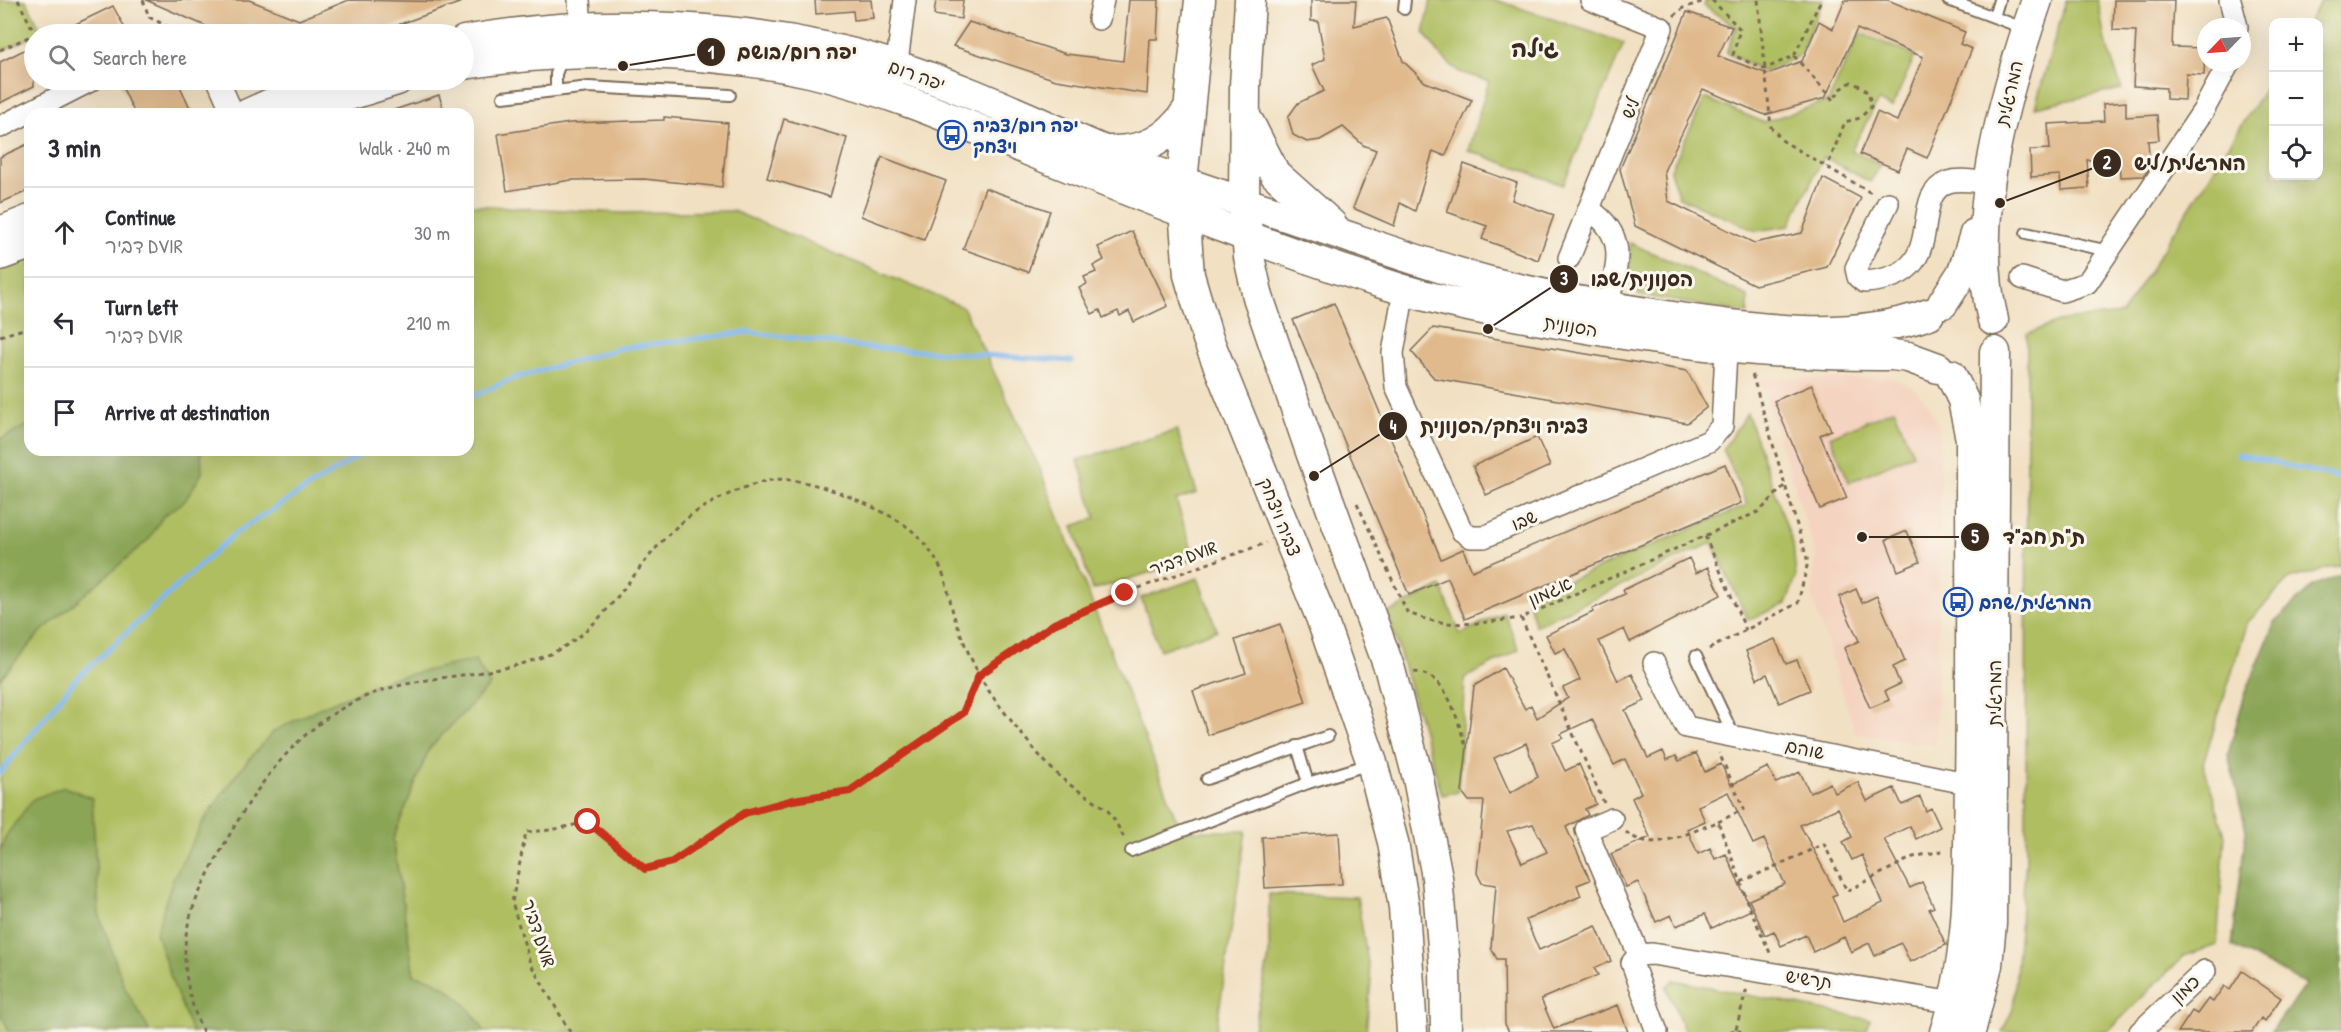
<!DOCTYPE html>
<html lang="en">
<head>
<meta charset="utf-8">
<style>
  body { margin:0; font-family:"Patrick Hand","Playpen Sans Hebrew",sans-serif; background:#f7f7f7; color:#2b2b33 }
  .controls { position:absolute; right:18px; top:18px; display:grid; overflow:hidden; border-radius:12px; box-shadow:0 6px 24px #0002 }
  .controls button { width:54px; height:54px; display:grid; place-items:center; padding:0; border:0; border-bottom:2px solid #e1e1e2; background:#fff; color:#2b2b33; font:30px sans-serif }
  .compass { position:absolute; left:2197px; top:18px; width:54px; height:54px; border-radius:50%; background:#fff; box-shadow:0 6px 24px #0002; rotate:245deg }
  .stop { position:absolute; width:18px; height:18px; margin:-14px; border:4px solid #c8321e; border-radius:50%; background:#fff }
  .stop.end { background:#c8321e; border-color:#fff; box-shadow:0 2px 6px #0008 }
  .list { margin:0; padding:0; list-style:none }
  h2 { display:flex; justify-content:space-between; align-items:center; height:78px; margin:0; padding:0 24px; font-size:26px }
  h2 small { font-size:20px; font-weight:400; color:#7c7c81 }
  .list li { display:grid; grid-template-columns:39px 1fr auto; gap:18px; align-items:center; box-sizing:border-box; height:90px; padding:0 24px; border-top:2px solid #e1e1e2 }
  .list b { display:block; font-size:22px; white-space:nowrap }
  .list p { margin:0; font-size:20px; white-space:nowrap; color:#7c7c81 }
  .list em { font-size:20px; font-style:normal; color:#7c7c81 }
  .icon { flex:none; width:33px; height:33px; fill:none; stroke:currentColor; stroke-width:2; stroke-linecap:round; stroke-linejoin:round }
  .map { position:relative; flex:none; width:2341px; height:1032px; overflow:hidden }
  .search { position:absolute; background:#fff; box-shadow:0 6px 24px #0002; left:24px; top:24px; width:450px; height:66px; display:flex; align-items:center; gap:15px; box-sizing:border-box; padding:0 21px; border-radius:33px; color:#7c7c81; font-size:22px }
  .panel { position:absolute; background:#fff; box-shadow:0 6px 24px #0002; left:24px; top:108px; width:450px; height:348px; border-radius:18px }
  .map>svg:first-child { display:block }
</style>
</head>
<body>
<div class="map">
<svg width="2341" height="1032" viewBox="0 0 2341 1032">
  <rect width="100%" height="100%" fill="#fbf7ec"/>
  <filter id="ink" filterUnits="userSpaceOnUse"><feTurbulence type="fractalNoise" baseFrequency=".0167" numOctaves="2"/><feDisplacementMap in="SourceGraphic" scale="12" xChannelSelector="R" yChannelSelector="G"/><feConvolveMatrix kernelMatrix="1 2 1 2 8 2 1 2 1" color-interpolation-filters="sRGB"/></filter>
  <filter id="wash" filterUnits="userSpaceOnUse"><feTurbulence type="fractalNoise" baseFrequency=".008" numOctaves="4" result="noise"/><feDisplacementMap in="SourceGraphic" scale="24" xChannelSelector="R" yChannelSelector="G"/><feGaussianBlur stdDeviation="1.35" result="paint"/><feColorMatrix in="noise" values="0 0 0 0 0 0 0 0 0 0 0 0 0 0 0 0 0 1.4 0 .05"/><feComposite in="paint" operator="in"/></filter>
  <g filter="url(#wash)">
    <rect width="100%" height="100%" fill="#f1e0c2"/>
    <!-- built -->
    <path fill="#f4d3c0" d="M1890,378L1913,387L1927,403L1938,424L1941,456L1936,745L1856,734L1812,597L1816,554L1760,379Z"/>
    <!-- green -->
    <g fill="#afbe61" stroke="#757440" stroke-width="1.5">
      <path d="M0,0H26L42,32L0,52Z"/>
      <path d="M1431,0H1496L1624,43L1563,185L1468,150L1489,81L1459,72L1441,56L1424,33Z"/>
      <path d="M1706,0H1823L1799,56L1765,72L1726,53L1736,27L1704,6Z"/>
      <path d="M2066,0H2098L2105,41L2122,89L2035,107Z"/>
      <path d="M2322,0H2341V565L2289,579L2248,622L2203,763L2225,835L2217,945L2184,956L2107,1032H2002L2013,1009L2026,860L2027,334L2064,320L2122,314L2273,76L2274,176H2318V22H2308Z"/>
      <path d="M1860,33L1915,56L1892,107L1878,101L1851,151L1881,165L1870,182L1824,157L1789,226L1756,231L1679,197L1670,171L1705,98L1763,122L1828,101Z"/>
      <path d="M468,205L622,213L733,211L963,307L1039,467L1181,831H1246L1216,1032H0V267L30,259V450H468Z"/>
      <path d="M1630,243L1748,296V313L1639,295L1629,280Z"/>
      <path d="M1894,409L1913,454L1849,482L1830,437Z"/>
      <path d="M1747,413L1793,544L1796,578L1786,604L1748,620L1712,543L1535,626L1528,598L1747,505L1723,449Z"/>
      <path d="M1177,430L1197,493L1176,500L1195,559L1092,590L1073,526L1096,518L1078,460Z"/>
      <path d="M1198,578L1217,630L1160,650L1141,598Z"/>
      <path d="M1441,586L1460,634L1504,612L1519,650L1465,678L1458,792L1442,795L1388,613Z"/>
      <path d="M1269,894L1357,897L1371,981L1366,1032H1253L1269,957Z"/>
      <path d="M1674,980L1871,1020L1865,1032H1685L1666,987Z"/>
    </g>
    <!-- forest -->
    <g fill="#8ba557" stroke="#63683a" stroke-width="1.5">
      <path d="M30,424V450H201L202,473L185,501L163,516L149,539L41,632L0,679V439Z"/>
      <path d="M2341,575V1032H2271L2306,984L2232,946L2246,830L2228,754L2244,697L2275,622L2314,585Z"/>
      <path d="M475,660L490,685L429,749L393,839L414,975C445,979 470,1006 485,1032H192L173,984L156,933L172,881L203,822L237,773L274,731L319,708L388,679Z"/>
      <path d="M64,787L92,798L99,914L124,986L150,1032H9L0,1012V851L7,834L33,799Z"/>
    </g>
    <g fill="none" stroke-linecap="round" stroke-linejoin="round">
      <!-- stream -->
      <g stroke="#80b7f0" stroke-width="5">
        <path d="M468,398L515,378L621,348L749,332L863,347L1072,361"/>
        <path d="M2238,454L2341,478"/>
        <path d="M0,773L75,680L234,534L368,450"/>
      </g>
    </g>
    <g id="blocks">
      <!-- building -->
      <g fill="#e0ba8d" fill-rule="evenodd">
        <path d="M146,0H249L299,20L349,0L462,2L372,34H224Z"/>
        <path d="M815,0H871L873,18L854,20L853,11L816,14Z"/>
        <path d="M936,0H963L961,19L934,15Z"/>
        <path d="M1129,0H1159L1157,39H1150L1147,94L1056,80L953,46L969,22L1066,54L1123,61Z"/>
        <path d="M1311,0H1356L1354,26L1387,18L1403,61L1425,82L1472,100L1445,156L1433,151L1415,211L1400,203L1394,226L1353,208L1376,150L1363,145L1343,127L1320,140L1307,142L1293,135L1288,117L1298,103L1324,91L1312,65L1325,59L1318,21H1311Z"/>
        <path d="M1845,0H1888L1965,32L1960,44L1972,49L1927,158L1907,149L1898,170L1860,154L1877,112L1897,121L1923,57L1857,29L1825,98L1765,115L1703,89L1664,171L1668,201L1754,243L1802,233L1823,178L1861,198L1827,267L1755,285L1635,226L1620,169L1687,12L1732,27L1718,56L1768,74L1802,61L1819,21L1833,29Z"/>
        <path d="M2114,0H2174L2172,47L2205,48L2204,75L2186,74L2185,100L2166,99V88L2133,86L2136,31L2113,30Z"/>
        <path d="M113,6L128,34H55Z"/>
        <path d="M34,45V86L0,103V62Z"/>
        <path d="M119,80H177L193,114H135Z"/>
        <path d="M439,95L445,114H392L391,111Z"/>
        <path d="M2126,102V117L2157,115L2159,140L2148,141L2150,167L2144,176L2120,177L2119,158L2087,160L2089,188L2061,190L2060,175L2031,177L2030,150L2050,149L2048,124L2104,121L2103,104Z"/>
        <path d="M664,117L728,123L722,187L644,179L571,180L507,191L498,134L570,123L664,120Z"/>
        <path d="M784,119L847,138L830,197L767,178Z"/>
        <path d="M30,143V190L0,203V157Z"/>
        <path d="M882,157L946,181L924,240L861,216Z"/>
        <path d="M1464,164L1517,183L1512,200L1554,215L1538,260L1482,239L1487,226L1447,212Z"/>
        <path d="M985,188L1050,211L1028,272L963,249Z"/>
        <path d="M1132,231L1168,306L1134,322L1129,311L1120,316L1118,311L1103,318L1100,310L1092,314L1079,288L1087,284L1084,277L1096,272L1093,266L1104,260L1098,247Z"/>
        <path d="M1334,303L1441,559L1463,549L1472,571L1725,464L1741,503L1465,619L1448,578L1409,595L1293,320Z"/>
        <path d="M1433,328L1687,371L1707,407L1687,423L1434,378L1411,351Z"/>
        <path d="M1812,385L1831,430L1820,435L1847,498L1820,509L1774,401Z"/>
        <path d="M1537,437L1550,466L1486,495L1473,466Z"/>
        <path d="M1907,531L1920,562L1898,571L1886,540Z"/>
        <path d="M1689,558L1696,573L1708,567L1721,595L1630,642L1624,629L1599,641L1618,681L1632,674L1645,701L1625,710L1648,758L1663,751L1667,760L1676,756L1679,761L1696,753L1705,772L1721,764L1731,785L1768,767L1776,783L1800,772L1810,793L1830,783L1835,793L1858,782L1867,801L1894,788L1902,805L1920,797L1926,811L1931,808L1940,827L1916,839L1910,826L1884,839L1910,888L1922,882L1934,907L1929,909L1946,945L1910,962L1901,943L1875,956L1869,943L1851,952L1844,937L1813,952L1806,935L1781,946L1774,931L1765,935L1749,900L1785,884L1764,839L1753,844L1728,792L1698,806L1705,821L1687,829L1698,854L1710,848L1715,859L1726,854L1751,910L1712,928L1705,914L1676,926L1671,915L1656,922L1638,882L1626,887L1611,854L1650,837L1632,798L1641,793L1625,759L1614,765L1592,719L1561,734L1563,738L1552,743L1565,771L1579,764L1596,804L1585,809L1588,815L1566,827L1590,880L1577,885L1581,896L1526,920L1539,950L1596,926L1611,961L1594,968L1598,975L1541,999L1554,1029L1618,1005L1628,1032H1509L1505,1024L1504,959H1497L1491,948L1496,885L1482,883L1477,873L1484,801H1469L1462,792L1474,686L1503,668L1525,709L1531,705L1537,718L1568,698L1563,688L1580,680L1565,649L1555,653L1546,635L1593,612L1592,609L1625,594L1623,590ZM1526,743L1538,777L1510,793L1494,758ZM1838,808L1852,837L1843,842L1852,860L1862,855L1883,903L1843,922L1832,896L1837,894L1800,825ZM1533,824L1547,852L1522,863L1507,831Z"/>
        <path d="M1856,589L1862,603L1877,596L1905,661L1893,667L1900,684L1885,691L1889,700L1870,708L1844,648L1859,641L1839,597Z"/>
        <path d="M1280,624L1306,702L1208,735L1193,691L1246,673L1235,640Z"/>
        <path d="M1775,639L1786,664L1797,660L1810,690L1779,703L1767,674L1757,679L1746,651Z"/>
        <path d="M1339,833L1342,884L1265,888L1262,837Z"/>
        <path d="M2242,971L2281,998L2265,1021L2261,1018L2252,1032H2178L2192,1011L2197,1014L2208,999L2213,1002L2224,986L2230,990Z"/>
      </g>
    </g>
  </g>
  <g filter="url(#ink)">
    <use href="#blocks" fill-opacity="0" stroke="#7b6a57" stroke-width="1.5"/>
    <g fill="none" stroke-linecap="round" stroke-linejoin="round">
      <!-- lane casing -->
      <g stroke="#7b6a57" stroke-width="14">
        <g id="lane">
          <path d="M1948,0L2026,29"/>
          <path d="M1404,9L1405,0"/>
          <path d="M1994,17L1999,0"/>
          <path d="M556,90V74L562,58"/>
          <path d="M503,97L589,87L730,95"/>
          <path d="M2026,233L2109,251"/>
          <path d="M1696,656L1733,734"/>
          <path d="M1297,746L1308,783"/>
          <path d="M1207,779L1328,736"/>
          <path d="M1131,851L1308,783L1370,764"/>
        </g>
      </g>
      <!-- street casing -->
      <g stroke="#7b6a57" stroke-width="24">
        <g id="street">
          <path d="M2230,0L2237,27"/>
          <path d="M1099,19L1103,0"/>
          <path d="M571,38L580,14L579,0"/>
          <path d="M895,78L905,0"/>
          <path d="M218,80L233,114"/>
          <path d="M0,127L92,80"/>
          <path d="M1888,203L1856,268L1858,277L1864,282C1954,277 1905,198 1948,182C1960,178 1977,182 1990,183"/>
          <path d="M1589,209C1635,241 1612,273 1605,319"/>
          <path d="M1569,258L1662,28L1591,0"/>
          <path d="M2022,278L2062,291L2087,283L2203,111L2229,63"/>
          <path d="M1404,290L1393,353L1396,387L1462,531L1471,537H1484L1709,441L1722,426L1727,334"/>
          <path d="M1654,663L1686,727L1981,786"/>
          <path d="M1612,819L1586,830L1639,955"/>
          <path d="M1657,1032L1632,963L1639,955L1652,954L1967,1005"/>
          <path d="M2140,1032L2205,971"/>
        </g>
      </g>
      <!-- secondary casing -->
      <g stroke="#7b6a57" stroke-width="33">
        <g id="secondary">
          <path d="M1200,0L1182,182L1189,275L1208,339L1321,617L1372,763L1393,842L1404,907L1412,1032"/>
          <path d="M1250,0L1245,86L1244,202L1249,257L1258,297L1310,449L1390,670L1418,778L1437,877L1445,969L1446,1032"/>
          <path d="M464,41C600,16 761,24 893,65C985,94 1071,140 1161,174C1206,191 1253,205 1298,220C1363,241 1428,266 1494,283C1553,298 1613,308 1673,317C1756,329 1849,343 1929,314"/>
          <path d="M464,64C568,47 706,49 810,72C892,91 969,126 1047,158C1164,205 1281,252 1401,289C1450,304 1503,313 1553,322C1667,343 1776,356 1892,355L1908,357L1938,368"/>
          <path d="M248,114L324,80"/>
          <path d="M299,114L330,101L397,80"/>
          <path d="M1249,123L1275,174L1331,224"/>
          <path d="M1109,151C1143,152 1168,140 1187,111"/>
          <path d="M0,232L30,220"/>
          <path d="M0,255L30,244"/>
          <path d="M1943,303L1963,272L1975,234"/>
          <path d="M1993,320C1968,219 2004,96 2037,0"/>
          <path d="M1945,1032C1972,951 1968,869 1970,784C1972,669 1971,554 1971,439L1963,400L1951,375"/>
          <path d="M1970,1032L1987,965L1991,923L1995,352"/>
        </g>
      </g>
      <!-- path -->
      <g stroke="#7b6a57" stroke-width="3" stroke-dasharray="4.5 4.5" stroke-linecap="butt">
        <path d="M143,0L149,17L182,34"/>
        <path d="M1712,0L1740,29L1733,55L1764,69L1794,56L1821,0"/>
        <path d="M1758,0L1771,127L1783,141L1873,194"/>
        <path d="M1674,16L1683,8L1708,0"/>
        <path d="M0,50L35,34L18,0"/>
        <path d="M1794,56L1833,100L1841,89L1851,82C1865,88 1870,92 1871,107L1860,118L1845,122L1827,167"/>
        <path d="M0,336L30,327"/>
        <path d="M1357,503L1407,612C1445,630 1480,623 1521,618"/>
        <path d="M1705,536L1746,630"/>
        <path d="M1709,649L1798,603L1808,562L1752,374"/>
        <path d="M1414,672C1449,674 1456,719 1466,746"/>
        <path d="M1604,803L1521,618L1760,511L1784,486"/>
        <path d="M1718,822L1744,809L1719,753"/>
        <path d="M1626,832C1653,855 1689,831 1718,822L1741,882L1824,844L1847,891L1913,857L1946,850"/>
        <path d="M1741,882L1747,902L1771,955"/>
        <path d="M1736,1029L1747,988"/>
        <path d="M203,1032C189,1002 182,968 186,935C190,908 205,879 218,856C253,790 298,722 372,694C429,672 495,679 552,653C617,623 639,547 699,510C721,497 746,485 771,480C806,474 883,508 910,529C920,537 931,551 937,562C947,577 949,599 954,616C965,647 979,680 999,705C1016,727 1044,764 1065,781C1077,791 1093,798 1106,809C1114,816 1119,830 1125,839"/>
        <path d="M570,1032L530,963L512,902L526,832L551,830L588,822L645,869L672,862L745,813L793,799L850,791L963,713L979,675L1054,624L1125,593L1266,543"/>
        <path d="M1730,1032L1736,1029L1741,1032"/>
      </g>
      <!-- lane -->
      <use href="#lane" stroke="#fff" stroke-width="10"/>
      <!-- street -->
      <use href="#street" stroke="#fff" stroke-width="21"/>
      <!-- secondary -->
      <use href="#secondary" stroke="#fff" stroke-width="30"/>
    </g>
  </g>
  <g fill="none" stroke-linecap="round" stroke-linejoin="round" filter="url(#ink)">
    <!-- route -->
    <path stroke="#c8321e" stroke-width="8" d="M588,822L645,869L672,862L745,813L793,800L850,791L963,713L979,675L1054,624L1125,593"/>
  </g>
  <!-- icons -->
  <defs>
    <g id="bus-ring" transform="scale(1.5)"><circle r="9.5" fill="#fbf7ec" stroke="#1a4fb4" stroke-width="1.5"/><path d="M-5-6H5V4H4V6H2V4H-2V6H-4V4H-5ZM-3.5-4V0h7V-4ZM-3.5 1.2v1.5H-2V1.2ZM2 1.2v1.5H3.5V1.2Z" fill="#1a4fb4"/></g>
  </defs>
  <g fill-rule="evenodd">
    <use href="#bus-ring" x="952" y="135"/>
    <use href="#bus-ring" x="1958" y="602"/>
  </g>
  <g text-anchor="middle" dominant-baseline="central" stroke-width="6" stroke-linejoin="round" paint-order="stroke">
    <!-- street labels -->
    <g font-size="18" fill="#3b2a1e" stroke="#fbf7ec">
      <text transform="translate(917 75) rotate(20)">יפה רום</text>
      <text transform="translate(2009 93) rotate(-77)">המרגלית</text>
      <text transform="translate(1630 108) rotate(-68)">ליש</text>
      <text transform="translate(1571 326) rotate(10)">הסנונית</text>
      <text transform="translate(1280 517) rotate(68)">צביה ויצחק</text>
      <text transform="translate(1524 520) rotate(-23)">שבו</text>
      <text transform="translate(1183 558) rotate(-20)">דביר DVIR</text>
      <text transform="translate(1550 591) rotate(-24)">אגמון</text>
      <text transform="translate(1994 693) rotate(-90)">המרגלית</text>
      <text transform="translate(1805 749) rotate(12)">שוהם</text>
      <text transform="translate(539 933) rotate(72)">דביר DVIR</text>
      <text transform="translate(1809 979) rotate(9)">תרשיש</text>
      <text transform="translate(2185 989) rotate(-43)">כמון</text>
    </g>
    <!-- transit labels -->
    <g font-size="18" font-weight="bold" fill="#164399" stroke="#fbf7ec" text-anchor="start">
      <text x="973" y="125">יפה רום/צביה<tspan x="973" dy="21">ויצחק</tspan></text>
      <text x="1979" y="602">המרגלית/שהם</text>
    </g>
    <!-- district labels -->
    <g font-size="24" font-weight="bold" fill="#3b2a1e" stroke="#fbf7ec">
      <text x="1535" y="48">גילה</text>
    </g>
  </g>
  <!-- callouts -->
  <path fill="none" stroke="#3b2a1e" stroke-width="2" d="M623 66L711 52M2000 203L2107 163M1488 329L1564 279M1314 476L1393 426M1862 537L1975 537"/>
  <g fill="#3b2a1e" stroke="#fbf7ec" stroke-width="2">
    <circle cx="623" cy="66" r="6"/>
    <circle cx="2000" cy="203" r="6"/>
    <circle cx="1488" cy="329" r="6"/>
    <circle cx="1314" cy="476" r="6"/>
    <circle cx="1862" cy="537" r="6"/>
    <circle cx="711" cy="52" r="15"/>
    <circle cx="2107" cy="163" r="15"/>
    <circle cx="1564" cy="279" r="15"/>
    <circle cx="1393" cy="426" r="15"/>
    <circle cx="1975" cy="537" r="15"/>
  </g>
  <g font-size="18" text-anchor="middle" font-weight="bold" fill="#fff">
    <text x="711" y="59">1</text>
    <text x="2107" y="169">2</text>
    <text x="1564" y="285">3</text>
    <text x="1393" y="433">4</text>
    <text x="1975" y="543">5</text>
  </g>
  <g font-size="20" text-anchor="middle" font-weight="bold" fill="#3b2a1e" stroke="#fbf7ec" stroke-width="6" stroke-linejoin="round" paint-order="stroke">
    <text x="797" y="59">יפה רום/בושם</text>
    <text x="2190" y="170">המרגלית/ליש</text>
    <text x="1642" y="286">הסנונית/שבו</text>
    <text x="1504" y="433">צביה ויצחק/הסנונית</text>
    <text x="2044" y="544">ת"ת חב"ד</text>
  </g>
</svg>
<div class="controls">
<button>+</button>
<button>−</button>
<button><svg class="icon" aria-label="locate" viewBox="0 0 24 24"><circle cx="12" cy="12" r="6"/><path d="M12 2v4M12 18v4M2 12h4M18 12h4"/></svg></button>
</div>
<svg class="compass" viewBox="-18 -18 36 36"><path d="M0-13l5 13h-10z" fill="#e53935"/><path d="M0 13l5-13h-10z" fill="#7c7c81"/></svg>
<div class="stop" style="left:588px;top:822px"></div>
<div class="stop end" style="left:1125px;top:593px"></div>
<div class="search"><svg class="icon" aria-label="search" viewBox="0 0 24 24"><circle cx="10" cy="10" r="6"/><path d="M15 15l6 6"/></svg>Search here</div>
<section class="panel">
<h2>3 min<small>Walk · 240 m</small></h2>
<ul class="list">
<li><svg class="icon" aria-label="ahead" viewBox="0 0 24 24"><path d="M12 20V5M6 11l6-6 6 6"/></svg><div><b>Continue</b><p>דביר DVIR</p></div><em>30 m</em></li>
<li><svg class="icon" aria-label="left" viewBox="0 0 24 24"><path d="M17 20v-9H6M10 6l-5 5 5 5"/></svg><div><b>Turn left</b><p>דביר DVIR</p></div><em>210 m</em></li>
<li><svg class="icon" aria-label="arrive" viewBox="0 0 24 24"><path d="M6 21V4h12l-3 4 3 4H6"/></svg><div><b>Arrive at destination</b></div></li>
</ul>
</section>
</div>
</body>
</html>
